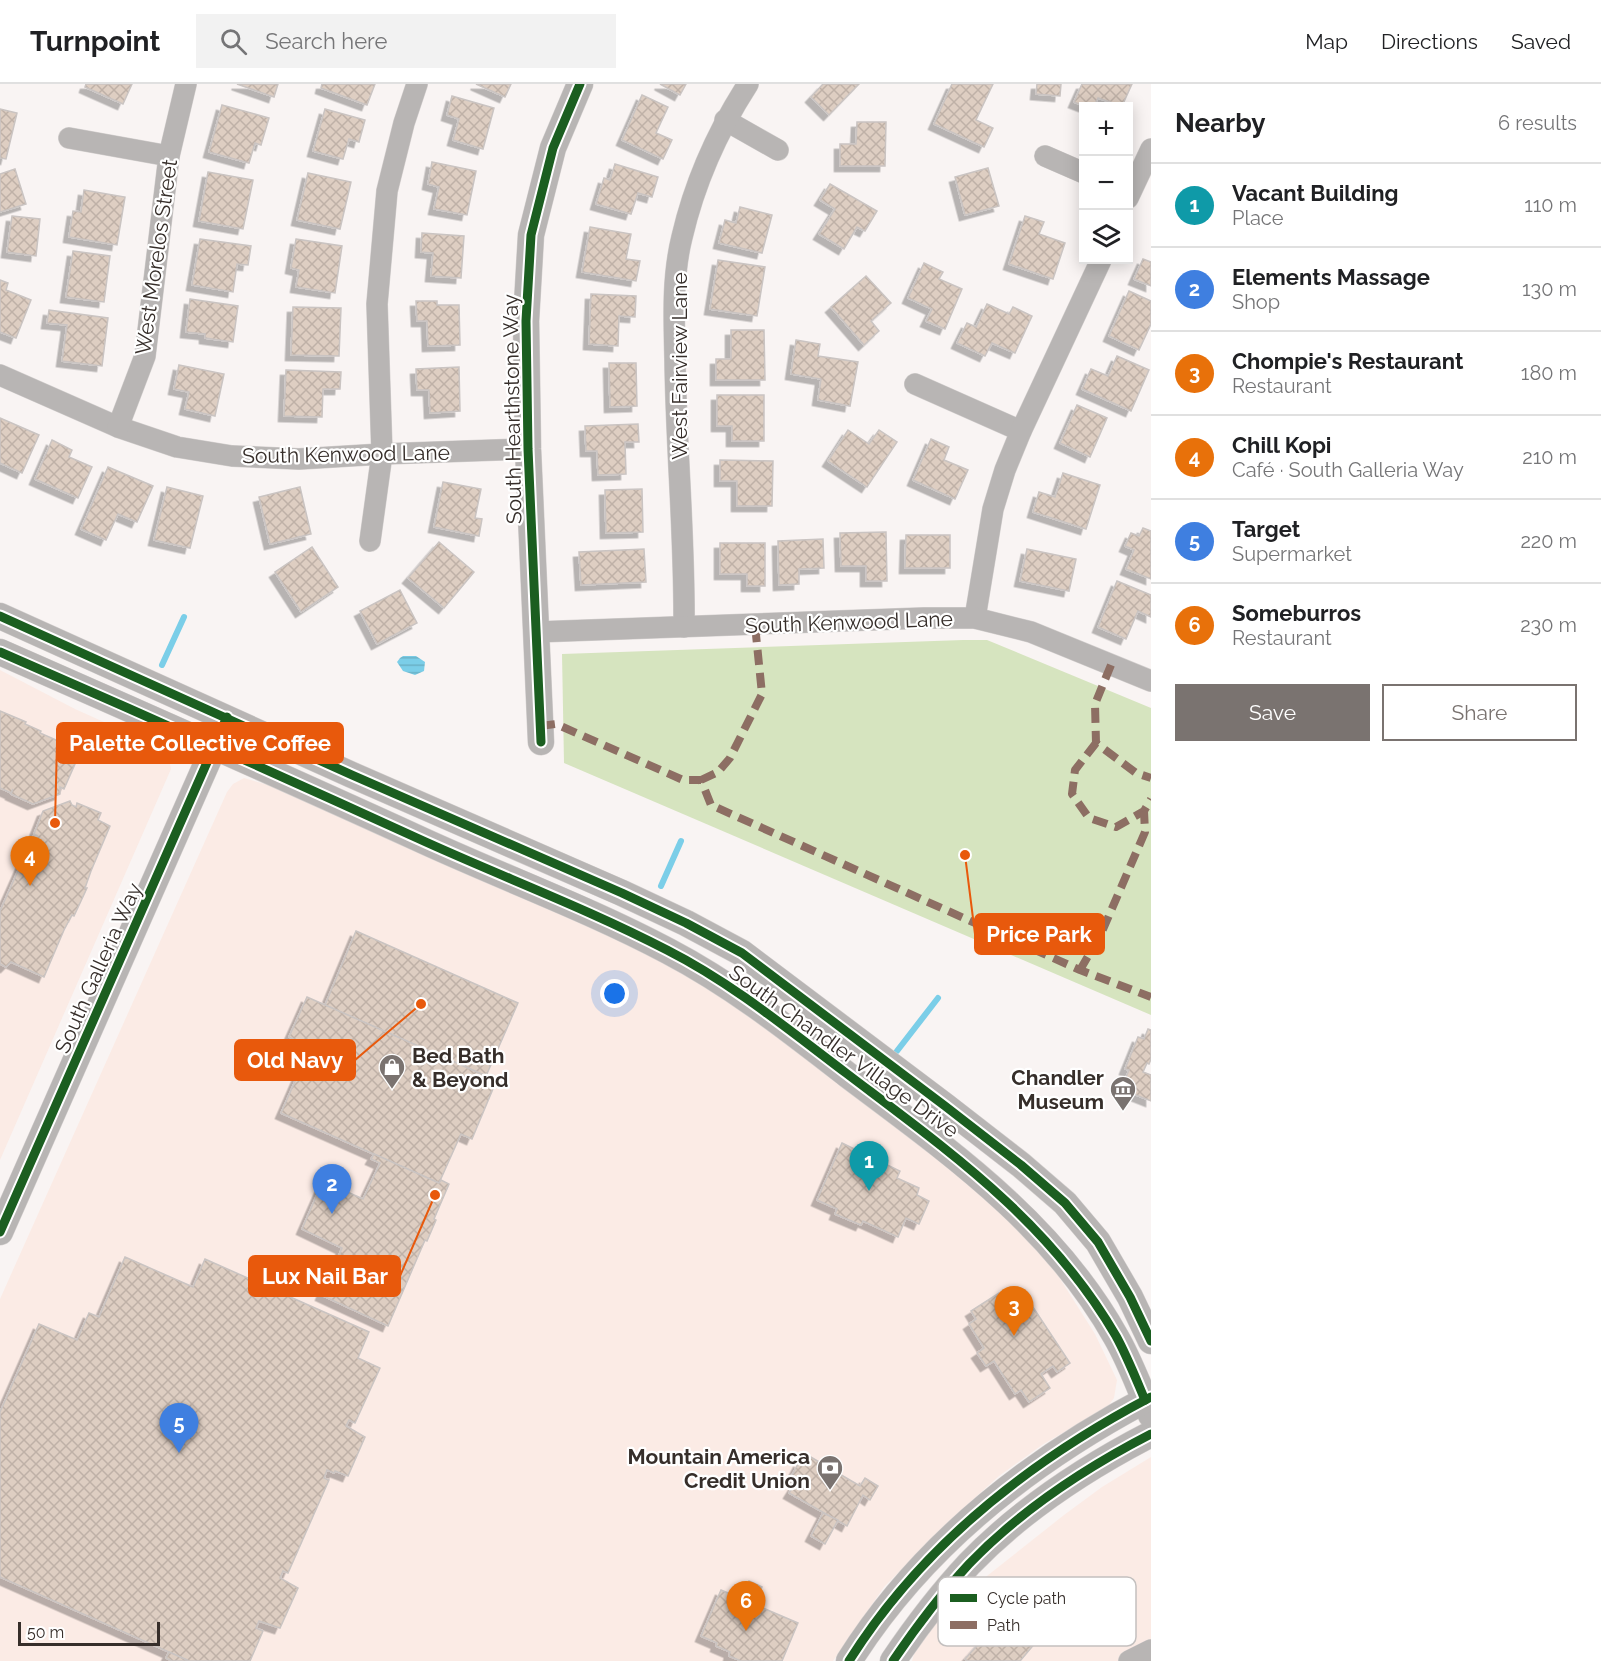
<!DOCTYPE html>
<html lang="en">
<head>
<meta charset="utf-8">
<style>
  body { margin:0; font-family:Raleway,sans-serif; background:#f2f2f2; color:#202124 }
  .controls { position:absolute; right:18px; top:18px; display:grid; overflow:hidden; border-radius:0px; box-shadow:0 3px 15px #0003 }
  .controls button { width:54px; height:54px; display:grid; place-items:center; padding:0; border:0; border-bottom:2px solid #e0e0e0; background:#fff; color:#202124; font:30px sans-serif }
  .scale { position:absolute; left:18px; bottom:15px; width:142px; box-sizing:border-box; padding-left:6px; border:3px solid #362e2a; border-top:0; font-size:16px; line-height:21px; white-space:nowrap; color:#362e2a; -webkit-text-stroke:4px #fff; paint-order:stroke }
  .you { position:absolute; left:615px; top:910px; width:21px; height:21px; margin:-15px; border:4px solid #fff; border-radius:50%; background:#1a73e8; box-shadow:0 0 0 9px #1a73e833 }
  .badge { display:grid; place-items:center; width:39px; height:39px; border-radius:50%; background:#7a7370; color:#fff; font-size:20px; font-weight:700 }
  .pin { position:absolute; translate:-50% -50px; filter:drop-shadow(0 2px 3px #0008) }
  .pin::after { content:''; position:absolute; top:32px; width:21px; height:18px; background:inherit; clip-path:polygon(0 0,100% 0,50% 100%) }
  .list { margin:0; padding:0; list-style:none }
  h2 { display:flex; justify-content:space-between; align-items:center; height:78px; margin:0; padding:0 24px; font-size:26px }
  h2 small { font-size:20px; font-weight:400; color:#757577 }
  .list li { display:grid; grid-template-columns:39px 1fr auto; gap:18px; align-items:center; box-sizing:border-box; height:84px; padding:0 24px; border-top:2px solid #e0e0e0 }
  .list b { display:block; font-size:22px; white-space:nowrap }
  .list p { margin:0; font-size:20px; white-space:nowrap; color:#757577 }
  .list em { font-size:20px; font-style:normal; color:#757577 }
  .actions { display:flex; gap:12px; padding:18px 24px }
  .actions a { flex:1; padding:14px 0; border:2px solid #7a7370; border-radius:0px; text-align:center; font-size:21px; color:#7a7370 }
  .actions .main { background:#7a7370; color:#fff }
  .icon { flex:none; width:33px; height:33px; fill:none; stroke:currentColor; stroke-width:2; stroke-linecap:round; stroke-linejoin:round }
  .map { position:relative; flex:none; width:1151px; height:1577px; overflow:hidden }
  header { display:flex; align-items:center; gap:36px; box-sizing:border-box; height:84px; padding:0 30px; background:#fff; border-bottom:2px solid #e0e0e0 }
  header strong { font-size:28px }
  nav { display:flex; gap:33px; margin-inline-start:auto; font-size:21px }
  .search { width:420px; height:54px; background:#f2f2f2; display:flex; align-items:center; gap:15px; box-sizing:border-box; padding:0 21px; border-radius:0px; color:#757577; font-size:22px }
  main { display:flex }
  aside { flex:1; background:#fff }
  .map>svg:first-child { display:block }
</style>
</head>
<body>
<header>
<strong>Turnpoint</strong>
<div class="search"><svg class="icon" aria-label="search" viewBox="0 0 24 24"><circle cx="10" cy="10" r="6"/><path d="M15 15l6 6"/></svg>Search here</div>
<nav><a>Map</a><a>Directions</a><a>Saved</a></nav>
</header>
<main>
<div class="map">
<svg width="1151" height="1577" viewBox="0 0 1151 1577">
  <defs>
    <pattern id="water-rules" width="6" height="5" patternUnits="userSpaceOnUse" patternTransform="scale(1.5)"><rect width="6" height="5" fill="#7bcee8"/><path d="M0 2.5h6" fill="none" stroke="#6bb1c7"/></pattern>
    <pattern id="building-cross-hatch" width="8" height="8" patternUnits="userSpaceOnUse" patternTransform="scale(1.5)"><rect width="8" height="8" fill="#decec2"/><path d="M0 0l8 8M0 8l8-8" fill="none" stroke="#bfb1a7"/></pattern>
    <filter id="shadow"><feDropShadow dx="-5.5" dy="5.5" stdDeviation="0" flood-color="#0004"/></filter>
  </defs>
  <rect width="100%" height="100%" fill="#f9f4f3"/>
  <!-- built -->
  <g fill="#fbebe5">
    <path d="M0,586L75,625L162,664L169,674L171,685L0,1076Z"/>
    <path d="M244,694L275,703L578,837L685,887L743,925L955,1088L1020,1147L1057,1190L1095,1250L1117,1296L1114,1314L1108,1322L1042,1361L999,1392L958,1429L884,1503L833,1577H0V1215L227,708L233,700Z"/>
    <path d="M1151,1373V1577H912L916,1563L954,1518L1064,1431L1102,1403Z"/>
  </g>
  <!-- park -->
  <path fill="#d6e4bf" d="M963,556H987L1151,624V931L564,679L562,570Z"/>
  <!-- water -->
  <path fill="url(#water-rules)" d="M403,572H416L425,578L424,587L415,591L403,587L397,578L400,574Z"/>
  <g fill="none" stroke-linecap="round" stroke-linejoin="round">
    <!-- stream -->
    <g stroke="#7bcee8" stroke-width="6">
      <path d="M162,581L184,533"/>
      <path d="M661,802L681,757"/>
      <path d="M897,967L938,914"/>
    </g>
  </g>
  <!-- building -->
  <g fill="url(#building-cross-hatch)" stroke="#cac4c2" stroke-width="1.5" filter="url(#shadow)">
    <path d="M86,0H132L123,20L85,3Z"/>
    <path d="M237,0H278L274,13Z"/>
    <path d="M322,0H375L367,21L321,4Z"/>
    <path d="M476,0H511L505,13Z"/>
    <path d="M660,0H686L680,11Z"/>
    <path d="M823,0H859L829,31L811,13Z"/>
    <path d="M952,0H993L976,36L993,44L984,63L934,40Z"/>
    <path d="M1037,0H1061L1060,12L1036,10Z"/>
    <path d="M1082,0H1132L1122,22L1098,14L1094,22H1084L1074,18Z"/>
    <path d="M642,11L668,23L656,49L672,56L663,75L622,56Z"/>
    <path d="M452,12L494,24L483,65L453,56L459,35L447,31Z"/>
    <path d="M222,21L269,34L261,61L255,59L249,79L209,68Z"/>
    <path d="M0,25L17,29L6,75L0,74Z"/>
    <path d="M325,25L365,36L359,58L349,55L343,75L313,67Z"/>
    <path d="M857,38H886L885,82H840V60H856Z"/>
    <path d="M432,78L476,87L467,131L434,125L439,103L428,100Z"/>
    <path d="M615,80L658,93L652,113L638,109L631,130L596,120L604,94L610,96Z"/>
    <path d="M988,84L999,122L965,131L955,93Z"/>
    <path d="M15,85L26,120L0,128V90Z"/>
    <path d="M208,88L253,96L243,145L199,137Z"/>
    <path d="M308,89L351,98L340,145L297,136Z"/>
    <path d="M830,100L877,127L865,147L857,143L844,165L819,150L835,125L820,116Z"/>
    <path d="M84,106L125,113L117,161L69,153L73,127L81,128Z"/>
    <path d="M740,123L772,131L762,169L719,159L725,136L736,139Z"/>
    <path d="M12,132L40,135L36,172L7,168Z"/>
    <path d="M1025,132L1044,138L1039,150L1065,159L1053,195L1009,180Z"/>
    <path d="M590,143L631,150L626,175L640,177L636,197L582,188Z"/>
    <path d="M422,149L464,152L461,194L431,192L433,169L421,168Z"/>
    <path d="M200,155L251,162L248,181L237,180L233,208L192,201Z"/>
    <path d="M296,155L342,162L335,209L296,203L299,186L291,184Z"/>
    <path d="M73,167L110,172L104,218L66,213Z"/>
    <path d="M1143,175L1151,178V202L1134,195Z"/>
    <path d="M718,176L765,183L757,232L710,225Z"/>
    <path d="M924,179L943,188L939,195L962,205L945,245L926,237L932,225L908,214Z"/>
    <path d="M866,192L891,219L871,237L879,247L864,261L831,223Z"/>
    <path d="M0,196L8,199L6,206L31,216L16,254L0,248Z"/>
    <path d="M1129,207L1151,217V240L1139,266L1109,252Z"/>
    <path d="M591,210L636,212L635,233L619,232L618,262L589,260Z"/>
    <path d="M190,215L238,222L233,258L205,254V250L186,248Z"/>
    <path d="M416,217H437V221H459L460,261L428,262L427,237H417Z"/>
    <path d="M987,220L1009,230L1013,223L1032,232L1015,269L992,259L985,272L957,259L967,239L976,243Z"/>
    <path d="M293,223L341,224L339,272L291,271Z"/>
    <path d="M49,226L108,234L102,282L62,277L67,241L47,239Z"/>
    <path d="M731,246H764L765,296H716V275H731Z"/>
    <path d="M796,256L820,260L818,272L858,278L850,322L818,316L821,295L791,290Z"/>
    <path d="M1117,272L1149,286L1131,327L1082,305L1091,285L1108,292Z"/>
    <path d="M609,279H636L637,322L610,323Z"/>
    <path d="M179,281L224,290L215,332L185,325L189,308L174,305Z"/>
    <path d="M459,283L460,327L430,329L429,306H417L416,285Z"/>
    <path d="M286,286L341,288L340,305H323L322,333L284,332Z"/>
    <path d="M717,311H764V357H732V342H717Z"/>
    <path d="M1077,321L1107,334L1090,373L1060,359Z"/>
    <path d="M0,334L39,351L22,389L0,379Z"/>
    <path d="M638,340L639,358H625L626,390L598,391L597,367H586L585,342Z"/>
    <path d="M848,346L869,360L879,346L897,358L867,403L828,377Z"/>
    <path d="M931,355L949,363L944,376L968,386L955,415L913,396Z"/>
    <path d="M52,356L72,366L69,373L92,383L78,414L35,395Z"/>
    <path d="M720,376L773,377L772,422H737V397H720Z"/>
    <path d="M108,383L153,402L137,438L118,430L106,456L81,445Z"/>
    <path d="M1063,389L1100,401L1086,445L1033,428L1039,408L1055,413Z"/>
    <path d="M443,398L481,405L475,434L482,435L479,452L434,443Z"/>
    <path d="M167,403L203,412L190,464L154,456Z"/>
    <path d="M300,403L311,450L270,460L259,413Z"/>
    <path d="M642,405L643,448L606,449L605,406Z"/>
    <path d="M1143,444L1151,447V495L1126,485L1134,466L1125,462L1131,449L1139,452Z"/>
    <path d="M886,448L887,497H866V482H841L840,449Z"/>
    <path d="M906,451H950V484H905Z"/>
    <path d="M823,455L824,484L799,485V500L779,501L778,457Z"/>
    <path d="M439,458L474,488L444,524L408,494Z"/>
    <path d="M720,459H765V502H747V490H720Z"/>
    <path d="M312,463L338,503L301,528L275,488Z"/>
    <path d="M644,465L646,498L581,501L579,468Z"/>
    <path d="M1027,465L1076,475L1069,507L1020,497Z"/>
    <path d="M1117,497L1151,511V533L1138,527L1126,555L1098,543Z"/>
    <path d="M400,506L417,539L377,560L360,527Z"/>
    <path d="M0,627L26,638L25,640L41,647L40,649L74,664L69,677L75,680L64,705L60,703V710L33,720L11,710L13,705L11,709L0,704Z"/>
    <path d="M70,717L72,721L76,723L77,719L101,729L98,736L110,742L91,787L85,804H87L74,832L72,831L64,846L44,893L11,878L6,883L0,880V827L34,751L38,752L34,750L43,727Z"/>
    <path d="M356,847L518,919L486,992L325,921Z"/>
    <path d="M307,913L486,992L485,995L495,1000L472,1055L461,1050L439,1099L281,1029L310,963L289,953Z"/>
    <path d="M1148,945L1151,946V975L1149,980L1147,979L1143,988L1151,991V1017L1121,1005L1129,986L1125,985L1138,953L1144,955Z"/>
    <path d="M842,1059L900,1087L897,1094L919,1104L917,1111L929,1117L919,1140L906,1134L898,1153L863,1137L861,1141L835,1130L837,1125L817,1116Z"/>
    <path d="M374,1070L439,1099L441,1096L449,1100L434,1135L436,1136L427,1157L425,1156L388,1242L321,1211L342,1164L302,1145L323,1097L363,1115L380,1079L371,1075Z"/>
    <path d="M125,1173L193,1203L205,1175L369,1248L358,1274L380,1284L355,1339L349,1336L346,1342L365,1353L348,1392L335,1387L334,1389L327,1386L324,1394L329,1396L288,1489L283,1487L280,1494L298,1504L280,1544L259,1537L256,1544L263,1547L250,1577H189L0,1493V1328L39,1240L77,1256L89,1229L99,1233Z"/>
    <path d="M1023,1208L1070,1279L1057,1288L1053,1282L1041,1290L1050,1304L1029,1318L1021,1306L1015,1310L994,1277L986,1282L977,1269L984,1264L969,1240L976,1235L971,1227L999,1209L1006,1219Z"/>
    <path d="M809,1372L860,1402L865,1394L878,1402L870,1416L863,1411L847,1442L789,1409L796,1398L790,1395L799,1378L804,1381Z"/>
    <path d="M823,1429L838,1436L825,1460L811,1452Z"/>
    <path d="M749,1497L762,1503L755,1520L742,1514Z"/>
    <path d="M721,1506L798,1539L782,1577H741L729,1572L730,1568L716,1562L717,1559L701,1552Z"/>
    <path d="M1010,1525L1034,1542L1032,1544L1042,1551L1020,1577H968L965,1575Z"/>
    <path d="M169,1568L189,1577H172L166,1574Z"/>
  </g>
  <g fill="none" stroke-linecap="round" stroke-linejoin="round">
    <!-- minor casing -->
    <g stroke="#d5d1d0" stroke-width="22">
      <g id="minor">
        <path d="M725,36L778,66"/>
        <path d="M69,54L169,72"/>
        <path d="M1045,72L1084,89"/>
        <path d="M1128,114L1151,65"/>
        <path d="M0,291L118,343L177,363L232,372L299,375L382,370L528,365"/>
        <path d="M915,300L1021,347"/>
        <path d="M118,343L145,272L169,72L186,0"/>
        <path d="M370,457L382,370L377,220L387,107L404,39L417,0"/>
        <path d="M975,534L993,425L1005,386L1021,347L1101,176"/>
        <path d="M684,543C685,453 676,364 675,275C674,235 672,193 682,153C695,97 717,48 748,0"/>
        <path d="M536,548L924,534H975L1031,548L1151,597"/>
        <path d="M1129,1577L1151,1566"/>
      </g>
    </g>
    <!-- tertiary casing -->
    <g stroke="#d5d1d0" stroke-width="27">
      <g id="tertiary">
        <path d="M0,532L352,691L622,809L686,839L742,869L945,1022L1021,1081L1065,1119L1098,1158L1130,1213L1151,1257"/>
        <path d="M0,568C139,629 277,690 415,753C499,792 587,824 668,867C733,901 791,947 849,992C950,1068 1053,1140 1116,1253C1130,1277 1140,1305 1151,1331"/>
        <path d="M541,658L528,365L526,237L531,151L553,64L580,0"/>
        <path d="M0,1148L221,647"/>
        <path d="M849,1577C922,1461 1031,1376 1151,1313"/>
        <path d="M893,1577C916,1543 941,1510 969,1480C1021,1426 1085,1384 1151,1350"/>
      </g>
    </g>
    <!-- minor -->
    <use href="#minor" stroke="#b8b5b4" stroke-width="21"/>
    <!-- tertiary -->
    <use href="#tertiary" stroke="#b8b5b4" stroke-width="26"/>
    <!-- quiet -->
    <g stroke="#8d6e63" stroke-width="8" stroke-dasharray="15 8" stroke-linecap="butt">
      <path d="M1111,581L1095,620L1096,659L1136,689L1151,694"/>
      <path d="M540,642L556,640L683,696H701L711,721L1080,886L1151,913"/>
      <path d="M1096,659L1075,686L1072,710L1089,734L1116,743L1144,727L1151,715"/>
      <path d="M701,696L718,688L730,674L762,610L755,541"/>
      <path d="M1080,886L1101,850L1145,748L1144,727"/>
    </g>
    <!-- cycleway casing -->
    <g stroke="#fff" stroke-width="13">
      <g id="cycleway">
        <path d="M0,532L352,691L622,809L686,839L742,869L945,1022L1021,1081L1065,1119L1098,1158L1130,1213L1151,1257"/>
        <path d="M0,568C140,629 279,691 417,754C500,792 586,824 667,866C732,899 789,946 846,989C950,1068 1049,1137 1116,1252C1127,1272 1136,1295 1145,1316"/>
        <path d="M541,658L528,365L526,237L531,151L553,64L580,0"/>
        <path d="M0,1148L227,633"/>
        <path d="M849,1577C922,1461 1031,1376 1151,1313"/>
        <path d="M893,1577C916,1543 941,1510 969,1480C1021,1426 1085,1384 1151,1350"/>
      </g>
    </g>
    <!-- cycleway -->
    <use href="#cycleway" stroke="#1b5e20" stroke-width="9"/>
  </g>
  <!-- icons -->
  <defs>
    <g id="shop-pin" transform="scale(1.35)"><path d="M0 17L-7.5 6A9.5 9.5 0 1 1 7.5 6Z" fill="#7a7370" stroke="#fff"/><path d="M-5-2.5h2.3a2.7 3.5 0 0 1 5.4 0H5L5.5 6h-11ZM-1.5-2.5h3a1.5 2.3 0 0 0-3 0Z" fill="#fff"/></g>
    <g id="museum-pin" transform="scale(1.35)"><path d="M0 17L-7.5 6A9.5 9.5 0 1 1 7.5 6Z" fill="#7a7370" stroke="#fff"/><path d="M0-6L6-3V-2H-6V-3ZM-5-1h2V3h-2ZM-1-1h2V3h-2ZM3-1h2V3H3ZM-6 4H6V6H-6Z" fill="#fff"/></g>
    <g id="bank-pin" transform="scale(1.35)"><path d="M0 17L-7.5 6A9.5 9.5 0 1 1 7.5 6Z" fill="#7a7370" stroke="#fff"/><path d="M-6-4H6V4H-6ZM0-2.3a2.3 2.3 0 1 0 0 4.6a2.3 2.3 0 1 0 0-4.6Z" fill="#fff"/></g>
  </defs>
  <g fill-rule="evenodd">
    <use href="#shop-pin" x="392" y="983"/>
    <use href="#museum-pin" x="1123" y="1005"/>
    <use href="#bank-pin" x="830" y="1384"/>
  </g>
  <g text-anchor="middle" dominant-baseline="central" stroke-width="4.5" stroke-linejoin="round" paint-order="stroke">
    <!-- street labels -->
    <g font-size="21" fill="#362e2a" stroke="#fff">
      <text transform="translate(156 173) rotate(-82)">West Morelos Street</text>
      <text transform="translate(679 282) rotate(-90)">West Fairview Lane</text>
      <text transform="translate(512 325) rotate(-91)">South Hearthstone Way</text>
      <text transform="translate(346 370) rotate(-1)">South Kenwood Lane</text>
      <text transform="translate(849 538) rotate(-2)">South Kenwood Lane</text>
      <text transform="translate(98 884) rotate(-66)">South Galleria Way</text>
      <text transform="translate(844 967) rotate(36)">South Chandler Village Drive</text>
    </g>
    <!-- poi labels -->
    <g font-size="21" font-weight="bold" fill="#362e2a" stroke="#fff" text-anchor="end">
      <text x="412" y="971" text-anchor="start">Bed Bath<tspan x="412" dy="24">&amp; Beyond</tspan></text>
      <text x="1104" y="993">Chandler<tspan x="1104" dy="24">Museum</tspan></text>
      <text x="810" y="1372">Mountain America<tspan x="810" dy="24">Credit Union</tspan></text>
    </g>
  </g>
  <!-- legend -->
  <rect x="938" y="1493" width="198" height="69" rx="9" fill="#fff" stroke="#c3c0bf" stroke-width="1.5"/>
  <rect x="950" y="1510" width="27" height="8" fill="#1b5e20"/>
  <rect x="950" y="1537" width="27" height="8" fill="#8d6e63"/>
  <g font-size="16" fill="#362e2a">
    <text x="987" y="1520">Cycle path</text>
    <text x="987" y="1547">Path</text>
  </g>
  <!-- callouts -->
  <path fill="none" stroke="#e8590c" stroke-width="2" d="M55 739L57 659M965 771L975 850M421 920L355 976M435 1111L400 1192"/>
  <g fill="#e8590c" stroke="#fff" stroke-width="2">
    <circle cx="55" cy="739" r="6"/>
    <circle cx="965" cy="771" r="6"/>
    <circle cx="421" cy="920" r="6"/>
    <circle cx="435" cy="1111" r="6"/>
  </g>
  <g fill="#e8590c" stroke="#e8590c" stroke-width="2">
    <rect x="57" y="639" width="286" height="40" rx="6"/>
    <rect x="975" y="830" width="129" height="40" rx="6"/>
    <rect x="235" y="956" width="120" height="40" rx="6"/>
    <rect x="249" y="1172" width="151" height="40" rx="6"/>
  </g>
  <g font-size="22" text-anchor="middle" font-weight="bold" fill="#fff">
    <text x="200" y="667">Palette Collective Coffee</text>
    <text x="1039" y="858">Price Park</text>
    <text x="295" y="984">Old Navy</text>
    <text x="325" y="1200">Lux Nail Bar</text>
  </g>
</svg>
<div class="controls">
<button>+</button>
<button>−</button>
<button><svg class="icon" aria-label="layers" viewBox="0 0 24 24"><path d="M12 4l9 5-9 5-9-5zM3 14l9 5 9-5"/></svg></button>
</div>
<div class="scale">50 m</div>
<div class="you"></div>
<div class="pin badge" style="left:869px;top:1107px;background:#0f9aa8">1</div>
<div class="pin badge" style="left:332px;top:1130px;background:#3f7fe0">2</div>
<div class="pin badge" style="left:1014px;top:1252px;background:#e8710a">3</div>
<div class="pin badge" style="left:30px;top:802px;background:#e8710a">4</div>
<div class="pin badge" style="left:179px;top:1369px;background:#3f7fe0">5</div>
<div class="pin badge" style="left:746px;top:1547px;background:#e8710a">6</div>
</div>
<aside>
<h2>Nearby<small>6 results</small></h2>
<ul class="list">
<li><span class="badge" style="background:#0f9aa8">1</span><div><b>Vacant Building</b><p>Place</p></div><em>110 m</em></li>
<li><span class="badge" style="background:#3f7fe0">2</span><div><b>Elements Massage</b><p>Shop</p></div><em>130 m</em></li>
<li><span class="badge" style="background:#e8710a">3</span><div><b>Chompie's Restaurant</b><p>Restaurant</p></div><em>180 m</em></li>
<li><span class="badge" style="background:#e8710a">4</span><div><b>Chill Kopi</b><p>Café · South Galleria Way</p></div><em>210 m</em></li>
<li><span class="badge" style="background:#3f7fe0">5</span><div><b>Target</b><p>Supermarket</p></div><em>220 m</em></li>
<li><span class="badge" style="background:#e8710a">6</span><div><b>Someburros</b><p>Restaurant</p></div><em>230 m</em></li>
</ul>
<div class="actions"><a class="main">Save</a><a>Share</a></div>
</aside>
</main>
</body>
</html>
